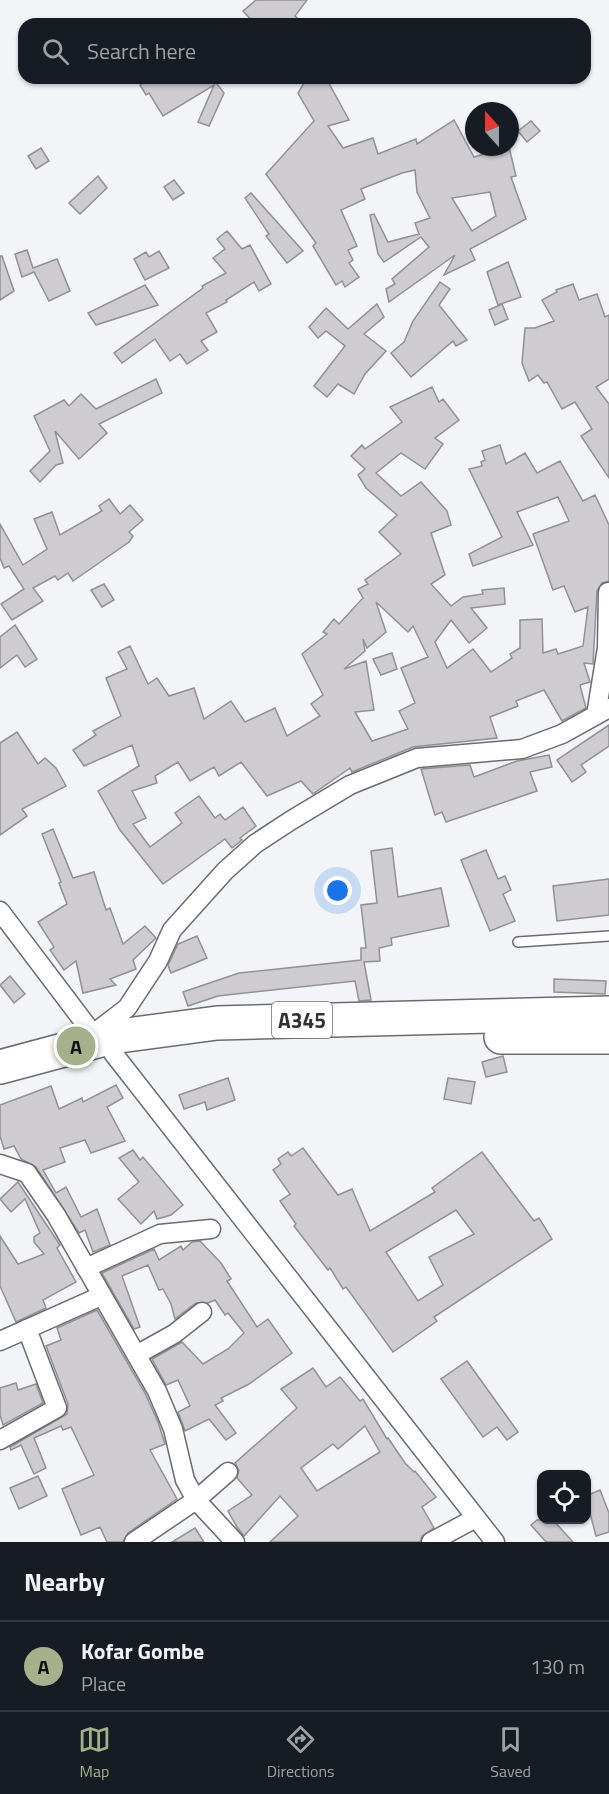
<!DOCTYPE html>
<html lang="en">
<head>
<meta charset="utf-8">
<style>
  body { margin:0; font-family:"Titillium Web",sans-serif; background:#242831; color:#f1f3f6 }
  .controls { position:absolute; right:18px; bottom:18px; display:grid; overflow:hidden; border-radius:12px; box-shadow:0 2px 4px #0004 }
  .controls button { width:54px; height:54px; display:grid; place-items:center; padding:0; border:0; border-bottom:2px solid #363941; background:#171b24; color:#f1f3f6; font:30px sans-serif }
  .compass { position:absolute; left:465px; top:102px; width:54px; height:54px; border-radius:50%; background:#171b24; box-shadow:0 2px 4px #0004; rotate:339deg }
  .you { position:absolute; left:338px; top:891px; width:21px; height:21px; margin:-15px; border:4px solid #fff; border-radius:50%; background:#1a73e8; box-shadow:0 0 0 9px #1a73e833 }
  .badge { display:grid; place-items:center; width:39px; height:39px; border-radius:50%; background:#a6b08b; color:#111; font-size:20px; font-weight:700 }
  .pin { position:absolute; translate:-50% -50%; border:3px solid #fff; box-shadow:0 2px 6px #0006 }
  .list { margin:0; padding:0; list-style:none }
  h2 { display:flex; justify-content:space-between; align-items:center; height:78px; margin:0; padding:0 24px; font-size:26px }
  h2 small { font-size:20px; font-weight:400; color:#9ea1a6 }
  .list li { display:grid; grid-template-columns:39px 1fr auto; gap:18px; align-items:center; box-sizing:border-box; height:90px; padding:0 24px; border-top:2px solid #363941 }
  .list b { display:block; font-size:22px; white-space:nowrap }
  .list p { margin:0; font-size:20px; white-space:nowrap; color:#9ea1a6 }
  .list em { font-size:20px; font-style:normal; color:#9ea1a6 }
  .icon { flex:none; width:33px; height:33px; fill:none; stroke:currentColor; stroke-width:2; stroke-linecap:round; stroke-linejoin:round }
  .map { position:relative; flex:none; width:609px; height:1542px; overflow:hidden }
  .search { position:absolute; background:#171b24; box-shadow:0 2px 4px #0004; left:18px; right:18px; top:18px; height:66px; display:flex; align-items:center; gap:15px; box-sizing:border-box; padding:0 21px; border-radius:18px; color:#9ea1a6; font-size:22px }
  .sheet { height:168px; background:#171b24 }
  nav { display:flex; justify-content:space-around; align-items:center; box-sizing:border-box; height:84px; border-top:2px solid #363941; background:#171b24; font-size:16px; color:#9ea1a6 }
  nav a { display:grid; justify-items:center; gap:3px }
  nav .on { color:#a6b08b }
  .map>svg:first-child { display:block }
</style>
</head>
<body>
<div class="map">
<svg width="609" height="1542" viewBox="0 0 609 1542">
  <rect width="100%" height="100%" fill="#f2f4f7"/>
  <!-- building -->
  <g fill="#ceccd0" stroke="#919093" stroke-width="1.5" fill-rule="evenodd">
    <path d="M256,0H307L295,16L305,24H255L243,11Z"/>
    <path d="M150,78H226L217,84L224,93L209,126L198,122L214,85L163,116L149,93L146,95L140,85Z"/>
    <path d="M307,78H326L349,120L328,126L343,148L373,138L378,154L416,139L417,144L454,120L474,157L509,147L516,176L511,177L526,219L470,249L475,260L444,275L455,255L389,302L386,289L395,284L392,279L429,247L421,237L384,262L378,254L370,215L374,214L388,242L419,234L415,223L430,218L417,192L415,170L402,173L361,189L365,199L341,210L357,246L348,250L353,260L349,263L359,277L345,287L342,281L336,285L313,246L316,243L266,174L314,121L298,93ZM490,192L496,216L472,231L452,198Z"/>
    <path d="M531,121L540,131L527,142L518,131Z"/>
    <path d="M41,148L49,161L36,169L28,156Z"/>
    <path d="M98,176L107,188L80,214L69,203Z"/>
    <path d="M174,180L184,193L173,200L164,187Z"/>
    <path d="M251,193L303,251L287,263L266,236L269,234L245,198Z"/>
    <path d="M227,231L242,249L250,245L271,284L259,291L254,282L226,300L227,302L206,313L217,332L201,341L208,350L187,364L180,354L170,361L155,339L122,363L114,353L203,288L202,286L226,273L213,258L225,249L217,239Z"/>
    <path d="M27,250L33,268L57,259L70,291L49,301L34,272L22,277L15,254Z"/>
    <path d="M159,251L169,268L145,280L134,259L146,252L149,257Z"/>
    <path d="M0,256H2L14,291L0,300Z"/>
    <path d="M508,262L521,297L498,305L487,272Z"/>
    <path d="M440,282L450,289L439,305L467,340L456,346L453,341L411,377L391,353L404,342L413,321Z"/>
    <path d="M573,284L579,300L597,294L605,317L609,315V379L596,387L609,404V478L581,436L592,429L575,402L562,409L547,382L544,383L538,375L529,381L522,363L525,328H535L554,321L542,300L557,292L556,290Z"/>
    <path d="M145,285L158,305L96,325L88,313Z"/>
    <path d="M377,304L384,317L364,334L386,351L365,374L354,394L338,384L327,397L314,386L345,346L326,331L318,338L309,327L326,308L348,329Z"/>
    <path d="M502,304L508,319L495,325L489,310Z"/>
    <path d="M156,379L162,393L99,424L107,433L79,459L55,431L63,463L56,465L40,482L30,471L50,451L34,416L64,400L69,406L81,394L96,409Z"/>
    <path d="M432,387L439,402L443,399L459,420L435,438L443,444L425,469L401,453L376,473L401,496L421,482L447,511L451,525L431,533L445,575L431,584L451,606L463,597L483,594L482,590L504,588L505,604L471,608L487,628L469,643L451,620L435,642L447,668L473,649L491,672L512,658L510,654L520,648V620L542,619L543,653L556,649L558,654L583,646L588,607L575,612L564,586L553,590L533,534L569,521L558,497L517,512L533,545L473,566L469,554L502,537L469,469L482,466L481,462L485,460L482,451L500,445L506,464L525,453L537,473L560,461L583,501L595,495L609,525V581L602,583L597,591L593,664L584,663L590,682L580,685L586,708L562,721L544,690L516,701L518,706L490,717L497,738L413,747L352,772L350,768L313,794L301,781L267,796L241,762L219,776L214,767L190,781L178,762L155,776L157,783L132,791L146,818L133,824L150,847L182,823L175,813L199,796L215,818L220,814L225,820L243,807L256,826L240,838L242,840L232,848L225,839L163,884L120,830L98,791L139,766L132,745L84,766L73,750L96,735L93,731L121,716L106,678L127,669L118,652L130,646L148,684L157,678L169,696L194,688L204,719L231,701L245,722L275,708L287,736L320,716L311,704L323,695L302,654L327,634L323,632L334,619L339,624L363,598L358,589L368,584L365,580L401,554L379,532L397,515L366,488L358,475L365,469L351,456L362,445L365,449L402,422L390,407ZM376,602L408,632L413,626L428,657L401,668L415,703L399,711L408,729L372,741L355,712L374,710L366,661L344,669L365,651L363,639L367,648L386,632Z"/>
    <path d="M109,499L120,514L130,505L143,520L129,532L133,536L129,542L73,581L68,573L58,580L55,576L33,588L43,601L12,620L1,604L24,589L9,566L4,568L0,558V524L23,565L47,549L34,519L52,512L60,535L102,511L99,506Z"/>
    <path d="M104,584L114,600L102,607L91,590Z"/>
    <path d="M15,625L37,659L25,667L17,655L0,668V637Z"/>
    <path d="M392,653L397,669L381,675L373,659Z"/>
    <path d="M609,725V746L581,765L586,772L572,782L557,760Z"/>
    <path d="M17,732L38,764L45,758L56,768L66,786L22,809L27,816L0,835V743Z"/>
    <path d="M549,755L552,767L530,772L537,791L446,822L442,812L435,815L421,769L470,765L474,777L517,761Z"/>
    <path d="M53,829L73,878L94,872L106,910L110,908L123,944L145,926L156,938L133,960L136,969L110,979L116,985L83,993L76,961L64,970L50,950L54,947L38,922L67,904L59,883L61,882L42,834Z"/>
    <path d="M392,848L398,897L441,888L449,926L391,938L392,945L379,948L380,961L364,962L371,1000L359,1001L355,981L218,996L188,1006L183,992L239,973L361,960V948H366L361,905L377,903L371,851Z"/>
    <path d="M486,850L498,879L505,876L511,890L503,894L515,921L490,931L461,860Z"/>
    <path d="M609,879V915L557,921L553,886Z"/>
    <path d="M197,936L207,958L171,973L168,965L178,944Z"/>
    <path d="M10,976L25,994L14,1003L0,985Z"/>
    <path d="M554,979L606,981L605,994L554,992Z"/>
    <path d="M503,1056L507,1072L486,1077L482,1062Z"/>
    <path d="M228,1078L235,1100L207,1110L205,1102L184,1109L179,1095Z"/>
    <path d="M448,1078L475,1082L471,1104L444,1099Z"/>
    <path d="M116,1085L123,1098L107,1107L125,1141L91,1153L85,1140L60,1148L65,1162L43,1170L56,1193L66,1187L81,1217L97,1209L110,1245L93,1252L85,1230L79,1233L36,1167L21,1159L14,1146L4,1149L0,1136V1105L51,1086L59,1109L82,1098L83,1102Z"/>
    <path d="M303,1148L338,1195L352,1189L370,1231L435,1192L432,1188L482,1152L534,1221L539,1218L552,1239L434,1317L437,1321L393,1352L346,1287L343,1289L330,1268L328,1270L294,1226L296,1224L280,1201L290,1194L273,1170L281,1164L278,1159L288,1152L291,1156ZM456,1210L474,1234L429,1257L443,1285L418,1301L386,1252Z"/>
    <path d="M133,1150L140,1160L143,1157L183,1205L171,1215L157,1219L154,1211L141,1224L118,1199L139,1182L119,1158Z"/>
    <path d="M18,1182L60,1245L57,1248L76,1282L43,1300L46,1308L16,1322L0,1286V1236L18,1264L44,1254L34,1242V1237L40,1233L25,1199L11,1212L0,1199Z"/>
    <path d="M200,1241L221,1263L231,1279L227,1281L257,1327L268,1319L292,1353L249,1384L221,1398L223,1401L215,1405L236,1433L226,1440L209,1419L185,1431L178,1412L190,1406L178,1380L166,1385L152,1359L182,1342L203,1364L228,1349L244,1333L228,1313L225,1315L215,1300L208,1303H196L175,1319L171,1304L163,1289L159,1290L148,1265L122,1276L140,1327L134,1329L102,1273L154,1249L159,1260L181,1246L183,1250L192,1242Z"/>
    <path d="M97,1310L145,1393L158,1422L165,1444L150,1450L177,1499L128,1533L123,1542H107L100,1527L81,1535L62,1489L94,1475L71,1427L63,1430L61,1426L34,1438L46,1468L34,1474L21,1445L11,1450L10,1447L67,1414L68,1404L46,1346L61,1340L57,1328Z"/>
    <path d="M467,1361L518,1432L507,1440L497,1427L483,1437L441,1379Z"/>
    <path d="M313,1368L326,1387L340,1377L360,1401L363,1399L387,1439L388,1438L405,1463L414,1472L415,1471L436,1497L422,1507L434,1528L422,1536L420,1542H270L298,1516L280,1496L244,1536L237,1527L228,1511L252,1495L237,1478L239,1470L235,1463L297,1408L281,1389ZM365,1426L380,1452L317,1491L301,1468L333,1444L338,1449Z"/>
    <path d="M16,1383L18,1390L36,1384L43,1403L3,1425L0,1415V1388Z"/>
    <path d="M38,1476L47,1496L19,1509L10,1488Z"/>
    <path d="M600,1490L609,1513V1532L596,1536L590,1513L586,1514V1496Z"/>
    <path d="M537,1520H553L573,1542H546L531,1525Z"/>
    <path d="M195,1528L204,1542H172Z"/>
  </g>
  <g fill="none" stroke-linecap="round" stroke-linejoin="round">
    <!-- lane casing -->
    <g stroke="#6a6c6f" stroke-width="12">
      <path id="lane" d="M518,942L609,936"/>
    </g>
    <!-- street casing -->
    <g stroke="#6a6c6f" stroke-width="21">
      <g id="street">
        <path d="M596,715L607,648L608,592"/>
        <path d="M0,911L93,1034L96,1041"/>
        <path d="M93,1034L127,1008L158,961L172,930L225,871L255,844L290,821L350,785L417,758L522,749L562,734L609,708"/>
        <path d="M113,1053L495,1542"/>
        <path d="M0,1164L27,1173L56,1215L157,1391L173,1429L185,1480L196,1500L235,1542"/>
        <path d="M86,1268L160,1234L211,1229"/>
        <path d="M0,1341L101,1296"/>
        <path d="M138,1354L174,1334L202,1312"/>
        <path d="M0,1440L57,1408L27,1329"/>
        <path d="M134,1542L196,1500L228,1472"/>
        <path d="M431,1542L474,1519"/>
      </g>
    </g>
    <!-- highway casing -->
    <g stroke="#6a6c6f" stroke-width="36">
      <g id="highway">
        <path d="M501,1037H609"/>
        <path d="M0,1067L112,1037L217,1023L609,1013"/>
      </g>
    </g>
    <!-- lane -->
    <use href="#lane" stroke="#fff" stroke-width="9"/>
    <!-- street -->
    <use href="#street" stroke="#fff" stroke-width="18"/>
    <!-- highway -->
    <use href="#highway" stroke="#fff" stroke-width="33"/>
  </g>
  <g text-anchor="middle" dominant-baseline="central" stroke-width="4.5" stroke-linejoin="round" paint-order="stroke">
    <!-- shield labels -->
    <rect fill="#fff" stroke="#6e6f70" stroke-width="1.5" x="272" y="1002" width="60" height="36" rx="4.5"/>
    <g font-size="21" font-weight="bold" fill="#303132">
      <text x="302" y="1020">A345</text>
    </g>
  </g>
</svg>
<div class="controls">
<button><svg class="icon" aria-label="locate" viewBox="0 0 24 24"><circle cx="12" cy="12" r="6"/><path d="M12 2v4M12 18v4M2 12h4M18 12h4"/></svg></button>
</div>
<svg class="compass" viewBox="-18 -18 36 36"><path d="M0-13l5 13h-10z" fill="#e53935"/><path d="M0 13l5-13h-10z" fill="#9ea1a6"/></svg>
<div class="you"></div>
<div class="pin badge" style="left:76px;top:1046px">A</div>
<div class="search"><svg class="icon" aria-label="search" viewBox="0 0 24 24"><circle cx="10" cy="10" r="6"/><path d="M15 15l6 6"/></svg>Search here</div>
</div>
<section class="sheet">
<h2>Nearby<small></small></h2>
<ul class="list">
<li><span class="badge">A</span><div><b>Kofar Gombe</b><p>Place</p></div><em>130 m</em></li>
</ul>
</section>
<nav>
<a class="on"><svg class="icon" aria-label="map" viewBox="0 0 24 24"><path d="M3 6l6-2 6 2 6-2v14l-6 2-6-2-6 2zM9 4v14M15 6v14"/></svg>Map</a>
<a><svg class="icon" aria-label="directions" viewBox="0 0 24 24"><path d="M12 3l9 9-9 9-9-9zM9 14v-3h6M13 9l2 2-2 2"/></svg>Directions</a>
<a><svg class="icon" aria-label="saved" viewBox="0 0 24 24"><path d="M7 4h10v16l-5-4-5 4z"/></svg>Saved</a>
</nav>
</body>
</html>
